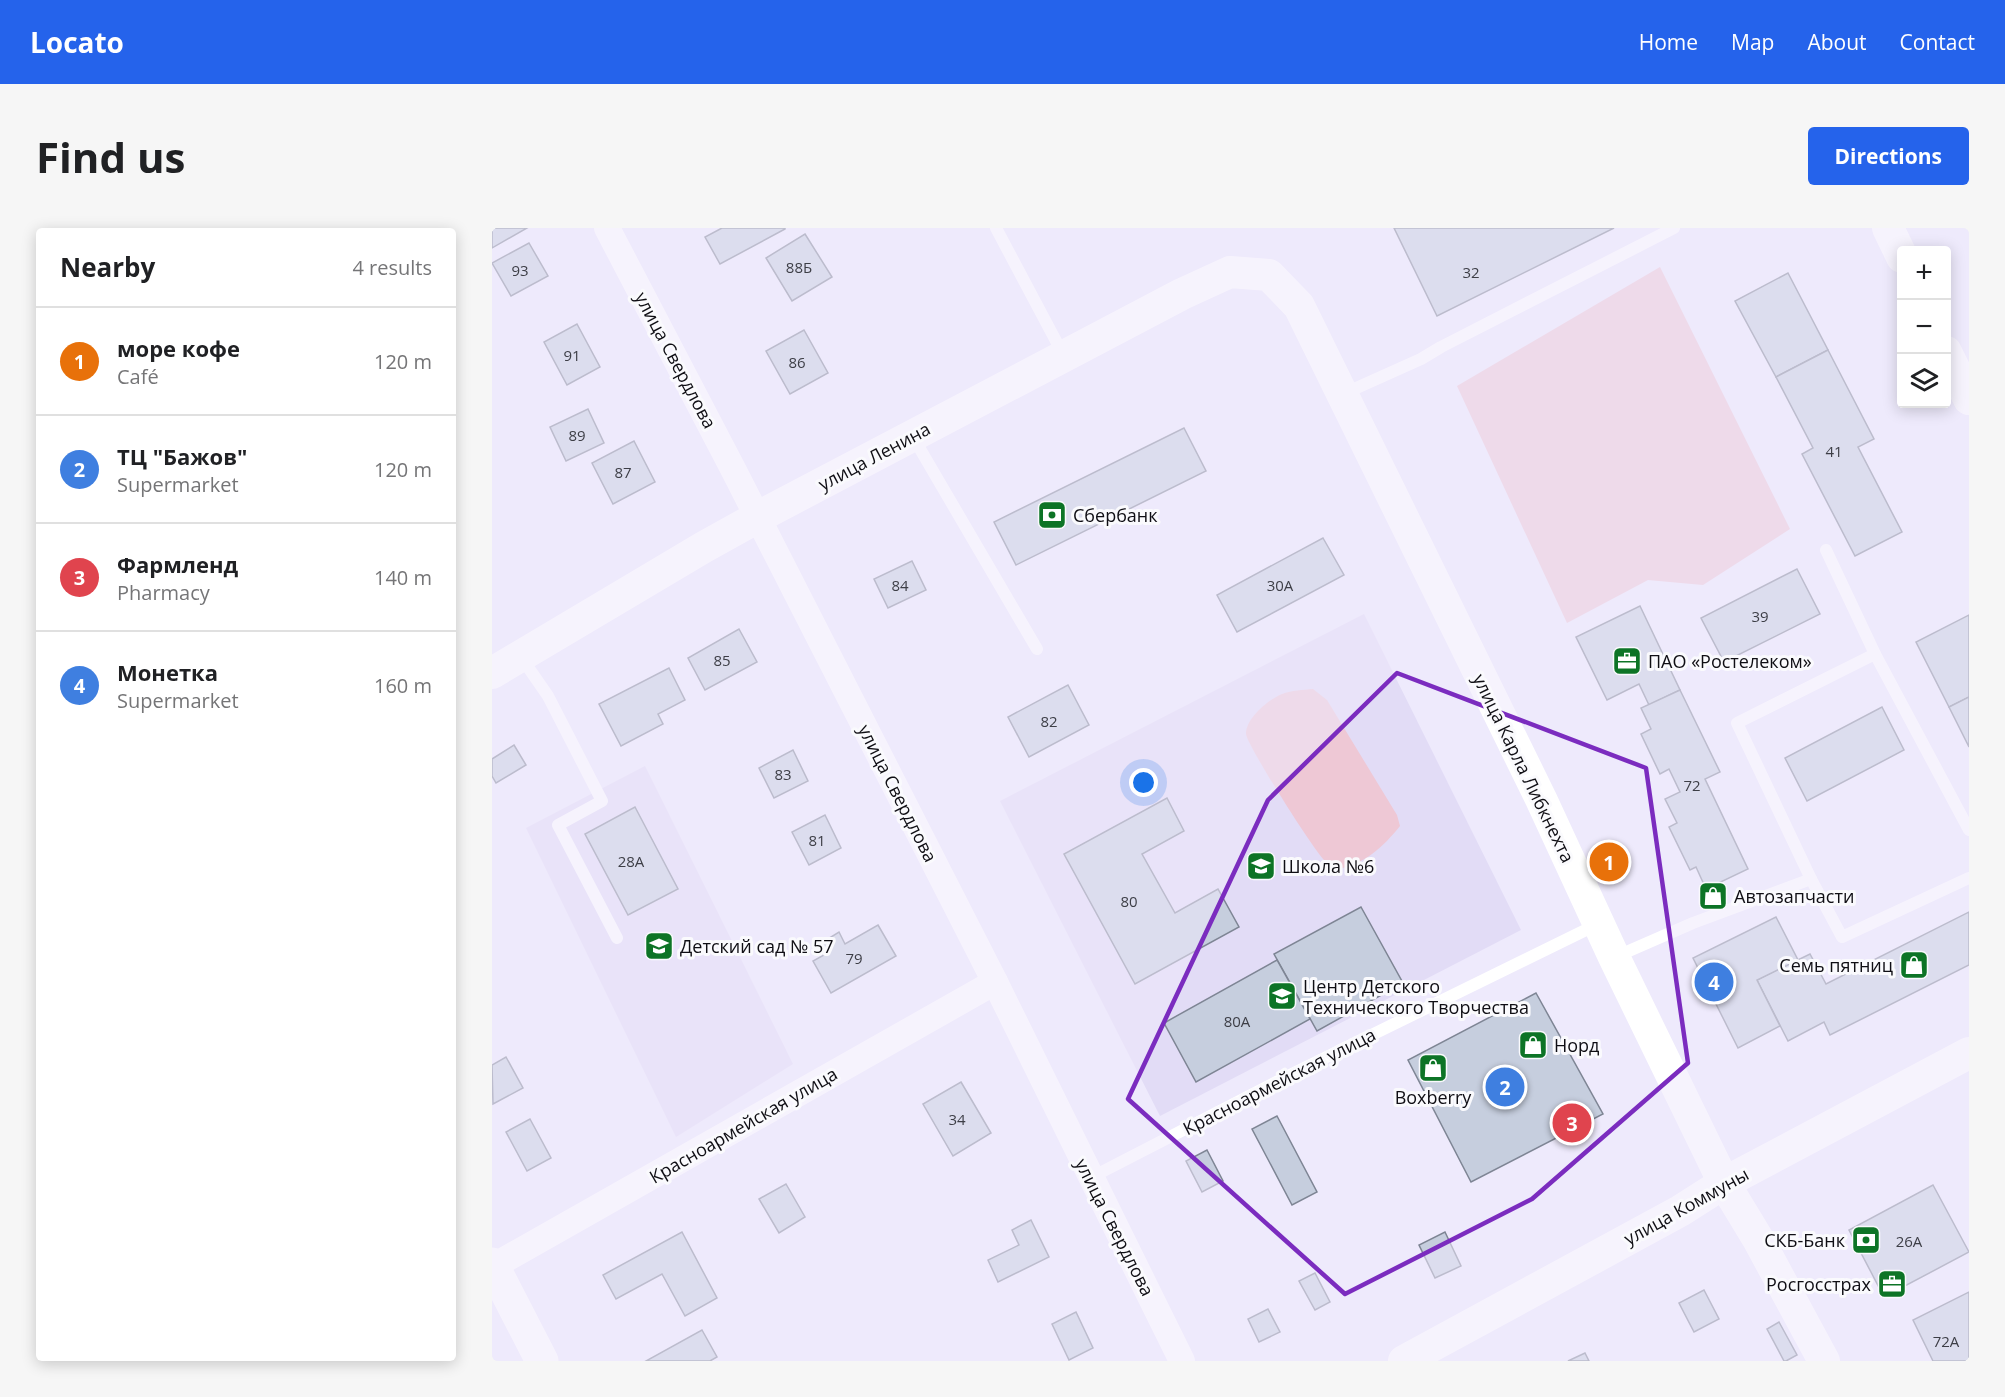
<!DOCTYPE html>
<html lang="en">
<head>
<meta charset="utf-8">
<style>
  body { margin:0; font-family:"Open Sans",sans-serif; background:#f6f6f6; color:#202124 }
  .controls { position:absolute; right:18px; top:18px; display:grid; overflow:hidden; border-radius:6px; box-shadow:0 3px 15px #0003 }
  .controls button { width:54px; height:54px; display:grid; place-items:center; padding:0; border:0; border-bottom:2px solid #e0e0e0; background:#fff; color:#202124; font:30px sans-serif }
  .you { position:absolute; left:652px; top:555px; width:21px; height:21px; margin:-15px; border:4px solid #fff; border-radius:50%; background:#1a73e8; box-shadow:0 0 0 9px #1a73e833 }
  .badge { display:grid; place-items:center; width:39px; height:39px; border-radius:50%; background:#2563eb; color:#fff; font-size:20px; font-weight:700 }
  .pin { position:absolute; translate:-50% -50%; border:3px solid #fff; box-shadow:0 2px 6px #0006 }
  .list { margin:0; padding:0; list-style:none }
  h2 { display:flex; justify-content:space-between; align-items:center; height:78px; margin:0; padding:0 24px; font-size:26px }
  h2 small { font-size:20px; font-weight:400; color:#757577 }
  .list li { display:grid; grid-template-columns:39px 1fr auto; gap:18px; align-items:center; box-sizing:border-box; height:108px; padding:0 24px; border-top:2px solid #e0e0e0 }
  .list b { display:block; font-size:22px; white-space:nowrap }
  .list p { margin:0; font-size:20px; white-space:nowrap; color:#757577 }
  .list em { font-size:20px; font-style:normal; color:#757577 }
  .icon { flex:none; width:33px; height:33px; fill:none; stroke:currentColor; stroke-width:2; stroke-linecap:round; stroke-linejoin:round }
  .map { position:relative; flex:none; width:1477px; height:1133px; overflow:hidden; border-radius:6px }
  header { display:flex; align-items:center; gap:36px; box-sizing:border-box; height:84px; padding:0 30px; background:#2563eb; color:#fff }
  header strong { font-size:28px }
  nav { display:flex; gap:33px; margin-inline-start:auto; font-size:21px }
  .intro { display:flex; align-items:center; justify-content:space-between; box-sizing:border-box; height:144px; padding:0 36px }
  h1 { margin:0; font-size:42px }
  .button { padding:15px 27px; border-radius:6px; background:#2563eb; color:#fff; font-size:21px; font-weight:700 }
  main { display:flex; gap:36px; padding:0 36px }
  aside { flex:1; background:#fff; border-radius:6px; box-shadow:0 3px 15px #0003 }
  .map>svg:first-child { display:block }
</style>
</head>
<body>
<header>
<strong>Locato</strong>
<nav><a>Home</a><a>Map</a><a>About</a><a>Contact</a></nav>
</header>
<div class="intro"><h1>Find us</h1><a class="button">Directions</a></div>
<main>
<aside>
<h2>Nearby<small>4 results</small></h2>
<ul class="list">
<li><span class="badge" style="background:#e8710a">1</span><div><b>море кофе</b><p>Café</p></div><em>120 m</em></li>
<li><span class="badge" style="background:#3f7fe0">2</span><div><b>ТЦ &quot;Бажов&quot;</b><p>Supermarket</p></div><em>120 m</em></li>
<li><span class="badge" style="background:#e0444e">3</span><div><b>Фармленд</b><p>Pharmacy</p></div><em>140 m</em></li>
<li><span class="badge" style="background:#3f7fe0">4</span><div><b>Монетка</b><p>Supermarket</p></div><em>160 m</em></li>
</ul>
</aside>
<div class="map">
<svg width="1477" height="1133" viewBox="0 0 1477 1133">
  <rect width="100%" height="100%" fill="#eeeafc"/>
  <!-- built -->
  <g fill="#e2dcf6">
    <path d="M872,386L1029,702L668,888L508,573Z"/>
    <path d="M153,538L301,836L184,909L34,600Z"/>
  </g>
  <!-- green -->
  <g fill="#eec8d5">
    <path d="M1168,39L1298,301L1211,357L1156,352L1075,395L965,158Z"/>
    <path d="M821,461L835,472L905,587L908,598C891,619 873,636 846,641C842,639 837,637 834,634C823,625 755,517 754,506C754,490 776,472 790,466C800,462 811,462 821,461Z"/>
  </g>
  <!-- building -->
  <g fill="#c6cede" stroke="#7e8594" stroke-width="1.5">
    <path d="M0,0H35L0,20Z"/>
    <path d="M230,0H293V1L228,36L213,9Z"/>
    <path d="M902,0H1122L945,88Z"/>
    <path d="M313,6L340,49L300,73L274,30Z"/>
    <path d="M37,15L56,48L19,68L0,35Z"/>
    <path d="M1296,45L1336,122L1284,149L1243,73Z"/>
    <path d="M85,96L108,139L75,157L52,114Z"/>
    <path d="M312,102L336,145L298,166L274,123Z"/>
    <path d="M1336,122L1382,211L1366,219L1410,304L1363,328L1310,226L1321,220L1284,149Z"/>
    <path d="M96,181L112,215L74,233L58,199Z"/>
    <path d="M692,200L714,243L524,337L502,294Z"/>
    <path d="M142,213L163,254L121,276L100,235Z"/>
    <path d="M831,310L852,347L745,404L725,367Z"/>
    <path d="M420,333L434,362L396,380L382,351Z"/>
    <path d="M1305,341L1328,386L1232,434L1209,390Z"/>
    <path d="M1148,378L1188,462L1157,477L1147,456L1115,472L1084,409Z"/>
    <path d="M1477,387V469L1457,479L1424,414Z"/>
    <path d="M247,401L265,434L213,462L196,430Z"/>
    <path d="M177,440L193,472L166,486L171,496L129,518L107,476Z"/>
    <path d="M576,457L597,497L537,529L516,489Z"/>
    <path d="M1188,462L1228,544L1213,551L1256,641L1214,661L1204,639L1198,642L1177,599L1185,595L1173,571L1188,564L1177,541L1168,546L1149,506L1159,501L1149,480Z"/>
    <path d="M1477,469V519L1457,479Z"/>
    <path d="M1390,479L1412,522L1315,573L1293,530Z"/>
    <path d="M22,517L34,537L4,555L0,548V531Z"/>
    <path d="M301,522L316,553L282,570L267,540Z"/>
    <path d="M675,570L692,603L650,626L683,685L726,661L747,699L643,756L572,626Z"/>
    <path d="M143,579L186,661L136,687L93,606Z"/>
    <path d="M333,587L349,620L317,637L300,604Z"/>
    <path d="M869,679L911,755L825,803L782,726Z"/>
    <path d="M1477,684V737L1338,807L1332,794L1296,813L1265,752L1318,726L1334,756Z"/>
    <path d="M1284,689L1306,732L1265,752L1288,798L1246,820L1201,730Z"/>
    <path d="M386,697L404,728L339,765L321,733L332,727L326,717L347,704L353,716Z"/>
    <path d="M785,732L818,791L704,854L672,795Z"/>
    <path d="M1044,765L1111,886L979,954L916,832Z"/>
    <path d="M14,829L31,860L1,876L0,837Z"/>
    <path d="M469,854L499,905L461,928L431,876Z"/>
    <path d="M785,888L825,964L800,977L760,901Z"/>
    <path d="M38,891L59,930L35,943L14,904Z"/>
    <path d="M715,922L731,953L710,964L694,933Z"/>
    <path d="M294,956L313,989L287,1005L267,971Z"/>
    <path d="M1441,957L1477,1024L1392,1069L1357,1002Z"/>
    <path d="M539,992L557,1029L506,1054L496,1032L527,1017L520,1002Z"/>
    <path d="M190,1004L225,1070L193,1088L170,1046L124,1071L111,1047Z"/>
    <path d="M953,1004L969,1038L943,1050L927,1017Z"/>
    <path d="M823,1045L838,1074L823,1082L807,1053Z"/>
    <path d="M1212,1062L1227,1091L1202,1104L1187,1075Z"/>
    <path d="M1477,1064V1133H1441L1421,1092Z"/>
    <path d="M776,1081L788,1104L767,1114L756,1091Z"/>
    <path d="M584,1084L601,1120L577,1132L560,1096Z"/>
    <path d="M1287,1094L1305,1127L1294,1133H1292L1275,1101Z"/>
    <path d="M210,1102L225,1129L218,1133H154Z"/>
    <path d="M1093,1125L1097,1133H1076Z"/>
  </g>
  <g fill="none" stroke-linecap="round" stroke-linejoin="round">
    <!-- service -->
    <g stroke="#fff" stroke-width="12">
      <path d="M504,0L572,128"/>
      <path d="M851,166L929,131L949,119L1182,0"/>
      <path d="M421,209L545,421"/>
      <path d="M1334,322L1383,426L1477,602"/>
      <path d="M1383,426L1245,495L1319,651L1350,709L1477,650"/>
      <path d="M29,429L56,468L110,573L66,597L125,710"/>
      <path d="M1123,729L1201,695L1319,651"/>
      <path d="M598,950L802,845L1106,696"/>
    </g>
    <!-- minor -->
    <g stroke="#fff" stroke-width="26">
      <path d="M115,0L240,239L503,754L690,1133"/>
      <path d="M0,1039L503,754"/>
    </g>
    <!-- tertiary -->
    <g stroke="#fff" stroke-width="32">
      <path d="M1396,0L1410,29"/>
      <path d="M1454,124L1477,171"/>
      <path d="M0,445L212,319L266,289L690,66L738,44L777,47L807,78L1049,571L1122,729L1232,955L1266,1011L1332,1133"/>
      <path d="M912,1133L1188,983L1232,955L1477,825"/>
    </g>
    <!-- secondary -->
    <path stroke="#fff" stroke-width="33" d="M0,1036L50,1133"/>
  </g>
  <!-- marked area -->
  <path d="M0 0H1477V1133H0ZM905,445L1154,540L1196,835L1040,971L853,1066L636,871L776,572Z" fill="#eeeafc" fill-opacity=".55" fill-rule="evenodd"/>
  <path fill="none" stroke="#7b2cbf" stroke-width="4.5" stroke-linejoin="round" d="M905,445L1154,540L1196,835L1040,971L853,1066L636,871L776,572Z"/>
  <!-- icons -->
  <defs>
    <g id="bank-square" transform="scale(1.5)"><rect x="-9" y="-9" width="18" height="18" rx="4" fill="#0d7426" stroke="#fafafd"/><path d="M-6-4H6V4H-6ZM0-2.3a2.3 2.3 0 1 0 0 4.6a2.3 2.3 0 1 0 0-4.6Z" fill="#fff"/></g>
    <g id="office-square" transform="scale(1.5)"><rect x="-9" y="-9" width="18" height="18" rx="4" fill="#0d7426" stroke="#fafafd"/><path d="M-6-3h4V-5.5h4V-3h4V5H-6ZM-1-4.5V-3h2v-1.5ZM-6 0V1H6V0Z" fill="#fff"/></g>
    <g id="school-square" transform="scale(1.5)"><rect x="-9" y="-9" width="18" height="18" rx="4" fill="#0d7426" stroke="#fafafd"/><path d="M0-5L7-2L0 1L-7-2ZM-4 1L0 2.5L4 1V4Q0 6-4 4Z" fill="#fff"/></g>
    <g id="shop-square" transform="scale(1.5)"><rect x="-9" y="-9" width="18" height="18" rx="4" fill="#0d7426" stroke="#fafafd"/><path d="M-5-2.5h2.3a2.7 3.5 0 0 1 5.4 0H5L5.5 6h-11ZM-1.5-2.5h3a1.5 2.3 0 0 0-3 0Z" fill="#fff"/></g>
  </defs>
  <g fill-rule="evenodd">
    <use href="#bank-square" x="560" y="287"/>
    <use href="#office-square" x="1135" y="433"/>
    <use href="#school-square" x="769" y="638"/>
    <use href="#shop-square" x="1221" y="668"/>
    <use href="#school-square" x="167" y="718"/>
    <use href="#shop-square" x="1422" y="737"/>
    <use href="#school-square" x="790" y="768"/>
    <use href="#shop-square" x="1041" y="817"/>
    <use href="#shop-square" x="941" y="840"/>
    <use href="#bank-square" x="1374" y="1012"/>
    <use href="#office-square" x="1400" y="1056"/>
  </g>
  <g text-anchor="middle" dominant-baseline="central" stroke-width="6" stroke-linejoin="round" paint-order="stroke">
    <!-- number labels -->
    <g font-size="15" fill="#3d3e46">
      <text x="307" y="39">88Б</text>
      <text x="28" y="42">93</text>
      <text x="979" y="44">32</text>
      <text x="80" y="127">91</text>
      <text x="305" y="134">86</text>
      <text x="85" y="207">89</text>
      <text x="1342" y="223">41</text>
      <text x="131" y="244">87</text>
      <text x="408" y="357">84</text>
      <text x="788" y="357">30А</text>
      <text x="1268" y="388">39</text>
      <text x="230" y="432">85</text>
      <text x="557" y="493">82</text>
      <text x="291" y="546">83</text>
      <text x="1200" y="557">72</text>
      <text x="325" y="612">81</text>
      <text x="139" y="633">28А</text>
      <text x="637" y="673">80</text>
      <text x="362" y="730">79</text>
      <text x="745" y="793">80А</text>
      <text x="465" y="891">34</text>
      <text x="1417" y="1013">26А</text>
      <text x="1454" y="1113">72А</text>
    </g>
    <!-- street labels -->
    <g font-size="18" fill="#0f0e14" stroke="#fafafd">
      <text transform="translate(184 132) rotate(62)">улица Свердлова</text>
      <text transform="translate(382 228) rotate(-28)">улица Ленина</text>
      <text transform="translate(1032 540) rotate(64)">улица Карла Либкнехта</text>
      <text transform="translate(406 565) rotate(63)">улица Свердлова</text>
      <text transform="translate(787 853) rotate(-27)">Красноармейская улица</text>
      <text transform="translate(251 897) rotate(-30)">Красноармейская улица</text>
      <text transform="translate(1194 978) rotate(-29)">улица Коммуны</text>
      <text transform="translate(623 999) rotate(63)">улица Свердлова</text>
    </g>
    <!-- poi labels -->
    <g font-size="18" fill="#0f0e14" stroke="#fafafd" text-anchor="start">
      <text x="581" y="287">Сбербанк</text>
      <text x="1156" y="433">ПАО «Ростелеком»</text>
      <text x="790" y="638">Школа №6</text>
      <text x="1242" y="668">Автозапчасти</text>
      <text x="188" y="718">Детский сад № 57</text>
      <text x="1401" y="737" text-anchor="end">Семь пятниц</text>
      <text x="811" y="758">Центр Детского<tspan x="811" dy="21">Технического Творчества</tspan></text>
      <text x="1062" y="817">Норд</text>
      <text x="941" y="869" text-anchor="middle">Boxberry</text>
      <text x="1353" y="1012" text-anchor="end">СКБ-Банк</text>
      <text x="1379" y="1056" text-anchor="end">Росгосстрах</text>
    </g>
  </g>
</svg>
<div class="controls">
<button>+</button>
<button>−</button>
<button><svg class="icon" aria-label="layers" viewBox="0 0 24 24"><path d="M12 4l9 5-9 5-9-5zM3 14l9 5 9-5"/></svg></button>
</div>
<div class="you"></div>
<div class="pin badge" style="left:1117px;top:634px;background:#e8710a">1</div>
<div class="pin badge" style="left:1013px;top:859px;background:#3f7fe0">2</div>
<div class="pin badge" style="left:1080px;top:895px;background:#e0444e">3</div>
<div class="pin badge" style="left:1222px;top:754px;background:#3f7fe0">4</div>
</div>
</main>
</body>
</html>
